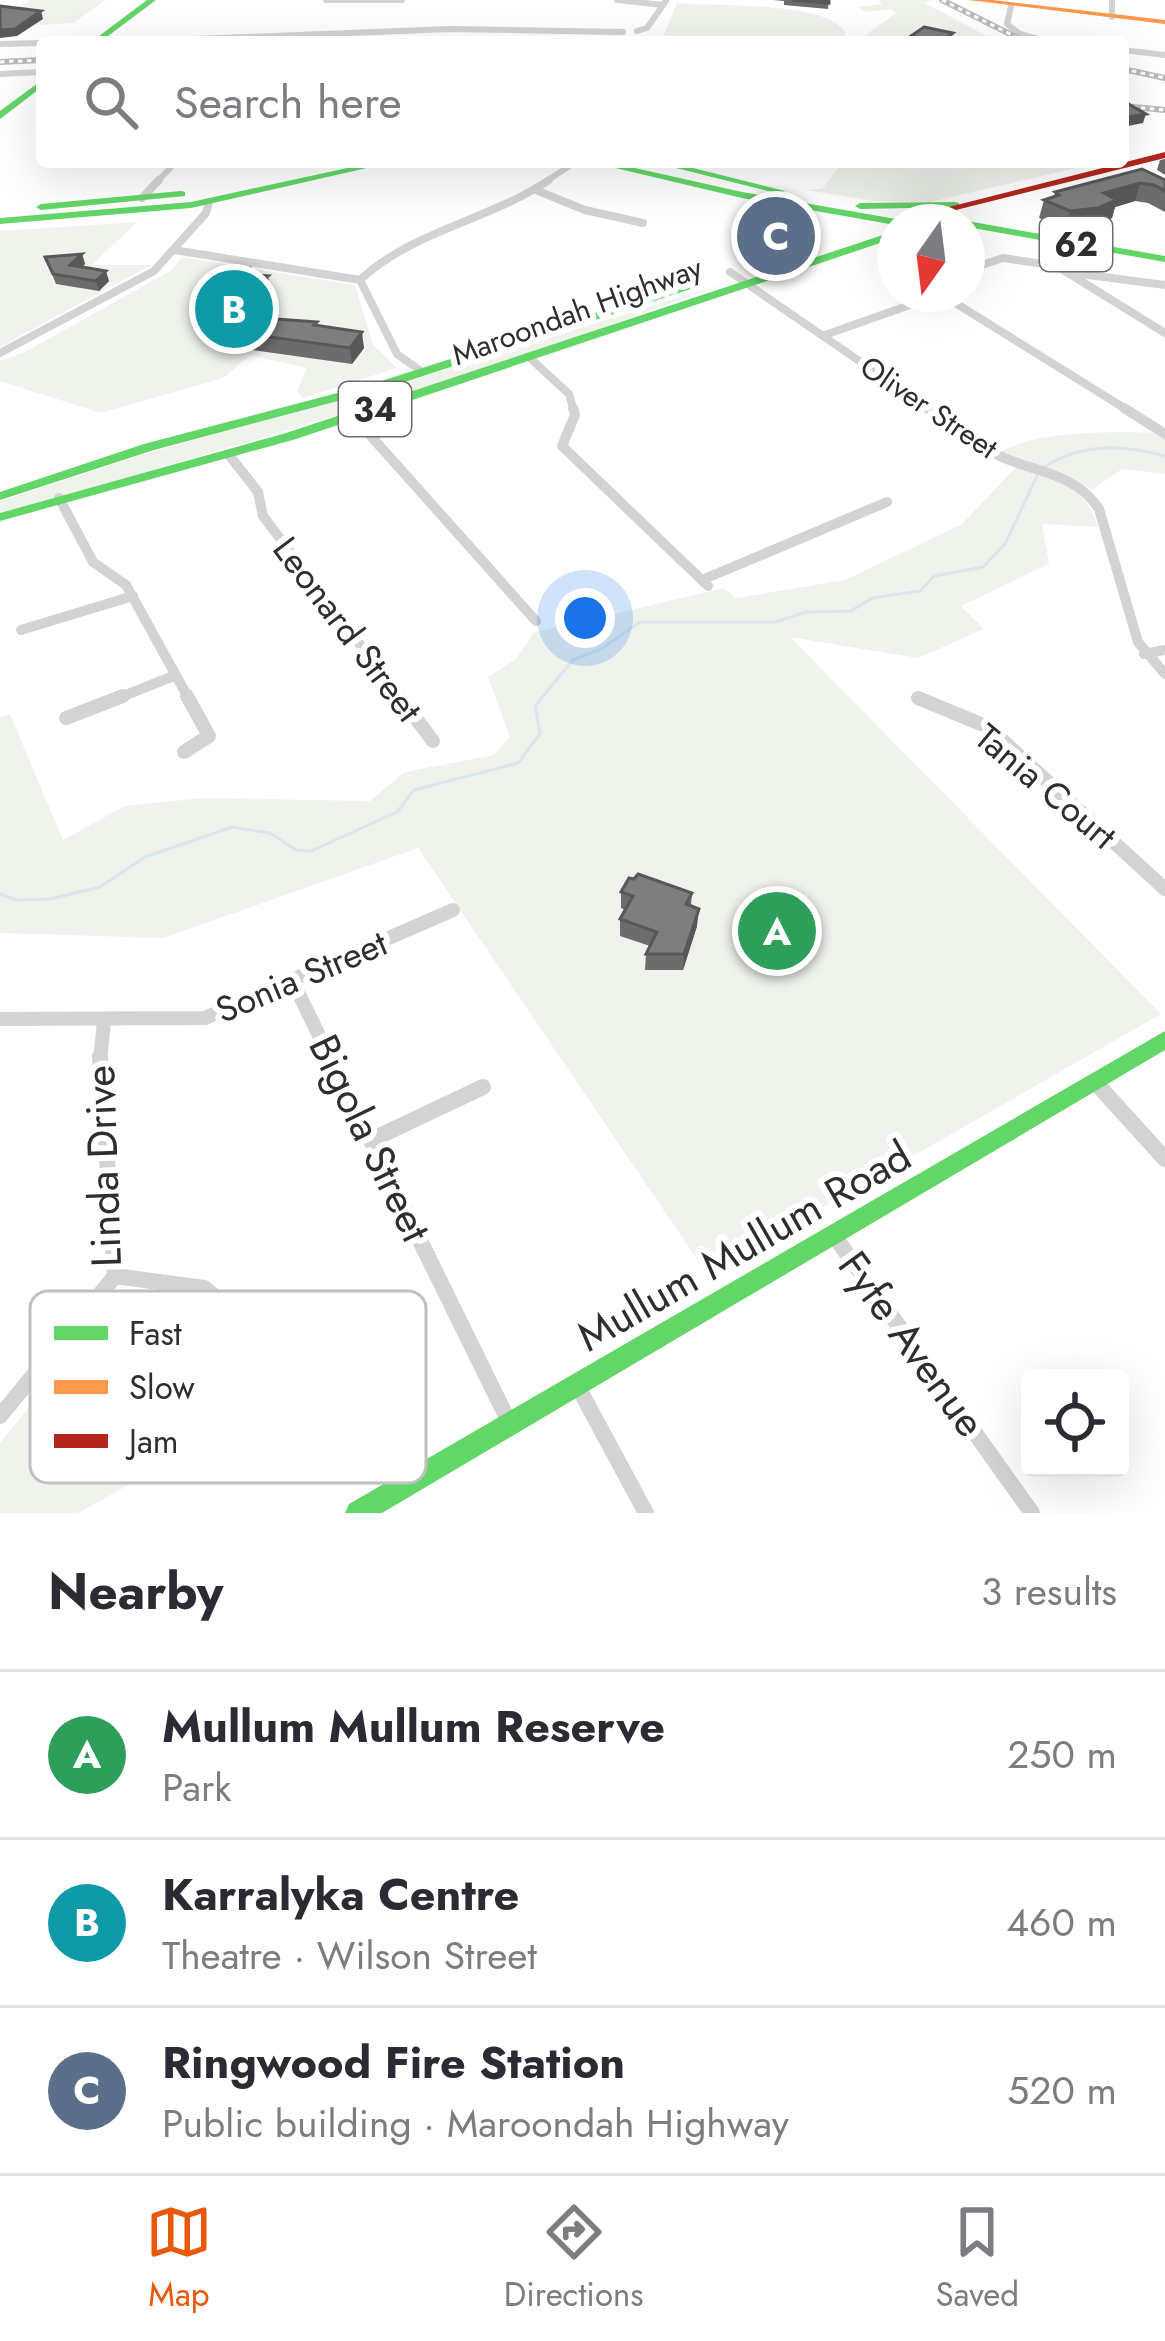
<!DOCTYPE html>
<html lang="en">
<head>
<meta charset="utf-8">
<style>
  body { margin:0; font-family:Jost,sans-serif; background:#f2f2f3; color:#2b2b33 }
  .controls { position:absolute; right:36px; bottom:36px; display:grid; overflow:hidden; border-radius:12px; box-shadow:0 12px 48px #0002 }
  .controls button { width:108px; height:108px; display:grid; place-items:center; padding:0; border:0; border-bottom:3px solid #e1e1e2; background:#fff; color:#2b2b33; font:60px sans-serif }
  .compass { position:absolute; left:877px; top:204px; width:108px; height:108px; border-radius:50%; background:#fff; box-shadow:0 12px 48px #0002; rotate:194deg }
  .you { position:absolute; left:585px; top:618px; width:42px; height:42px; margin:-30px; border:9px solid #fff; border-radius:50%; background:#1a73e8; box-shadow:0 0 0 18px #1a73e833 }
  .badge { display:grid; place-items:center; width:78px; height:78px; border-radius:50%; background:#ea580c; color:#fff; font-size:39px; font-weight:700 }
  .pin { position:absolute; translate:-50% -50%; border:6px solid #fff; box-shadow:0 3px 12px #0006 }
  .list { margin:0; padding:0; list-style:none }
  h2 { display:flex; justify-content:space-between; align-items:center; height:156px; margin:0; padding:0 48px; font-size:51px }
  h2 small { font-size:39px; font-weight:400; color:#7c7c81 }
  .list li { display:grid; grid-template-columns:78px 1fr auto; gap:36px; align-items:center; box-sizing:border-box; height:168px; padding:0 48px; border-top:3px solid #e1e1e2 }
  .list b { display:block; font-size:45px; white-space:nowrap }
  .list p { margin:0; font-size:39px; white-space:nowrap; color:#7c7c81 }
  .list em { font-size:39px; font-style:normal; color:#7c7c81 }
  .icon { flex:none; width:66px; height:66px; fill:none; stroke:currentColor; stroke-width:2; stroke-linecap:round; stroke-linejoin:round }
  .map { position:relative; flex:none; width:1165px; height:1513px; overflow:hidden }
  .search { position:absolute; background:#fff; box-shadow:0 12px 48px #0002; left:36px; right:36px; top:36px; height:132px; display:flex; align-items:center; gap:30px; box-sizing:border-box; padding:0 42px; border-radius:12px; color:#7c7c81; font-size:45px }
  .sheet { height:660px; background:#fff }
  nav { display:flex; justify-content:space-around; align-items:center; box-sizing:border-box; height:168px; border-top:3px solid #e1e1e2; background:#fff; font-size:33px; color:#7c7c81 }
  nav a { display:grid; justify-items:center; gap:6px }
  nav .on { color:#ea580c }
  .map>svg:first-child { display:block }
</style>
</head>
<body>
<div class="map">
<svg width="1165" height="1513" viewBox="0 0 1165 1513">
  <rect width="100%" height="100%" fill="#fff"/>
  <!-- green -->
  <g fill="#f0f3ec">
    <path d="M30,0H105L73,23L0,27V7L17,9Z"/>
    <path d="M879,0H933L925,3L998,42H856L896,13L891,9L865,12L858,7L882,4Z"/>
    <path d="M677,3C715,7 827,0 846,33L836,42H661Z"/>
    <path d="M843,162H1101L930,202L873,201L806,190L822,189Z"/>
    <path d="M137,222L92,265H151L0,347V231Z"/>
    <path d="M182,257L355,285L373,345L397,368L303,398L297,391L307,368L250,355L223,378L101,413L0,381V361L25,352L172,270Z"/>
    <path d="M726,283C488,372 245,445 0,513V501L151,452L419,378Z"/>
    <path d="M1165,433V474L1122,469L1092,490L1075,479L1000,453C1035,429 1122,432 1165,433Z"/>
    <path d="M1017,466C1054,479 1086,486 1098,527L1042,524L1049,564L961,606L984,629L918,658L790,637L1161,1014L707,1274L418,848L163,938L0,933V717L10,714L63,840L125,806L202,798L370,801L405,772L494,755L510,737L488,677L516,659L533,633L724,588L736,598L845,580L962,524Z"/>
    <path d="M77,1347L212,1439L78,1513H0V1443Z"/>
  </g>
  <g fill="none" stroke-linecap="round" stroke-linejoin="round">
    <!-- stream -->
    <g stroke="#dbe6ee" stroke-width="3">
      <path d="M1044,467C1084,442 1123,445 1165,456"/>
      <path d="M0,894L17,900L50,899L100,887L145,857L232,827L270,833L296,850L311,851L397,812L414,790L518,763L540,734L535,706L573,660L601,649L640,622H775L806,612L851,611L872,598L920,591L934,576L983,567L1005,544L1038,474"/>
    </g>
    <!-- street-far4 -->
    <g stroke="#d3d3d3" stroke-width="6">
      <path d="M326,0H402"/>
      <path d="M617,0L663,5"/>
      <path d="M1112,0V17"/>
      <path d="M1011,6L1007,24L1020,34L1049,42"/>
      <path d="M637,31L647,28L666,1"/>
      <path d="M52,42L124,41"/>
      <path d="M119,42L450,29L623,32"/>
      <path d="M0,44L42,43"/>
      <path d="M1123,50L1165,55"/>
      <path d="M0,74L42,72"/>
      <path d="M156,183L176,162"/>
      <path d="M544,183L575,162"/>
    </g>
    <!-- street-far3 -->
    <g stroke="#d3d3d3" stroke-width="8">
      <path d="M538,191L585,210L643,223"/>
      <path d="M142,198L159,180"/>
      <path d="M174,250L360,280"/>
      <path d="M884,254L895,265"/>
      <path d="M967,270L1003,258L1057,266L1165,333"/>
      <path d="M730,272L932,411"/>
      <path d="M1066,272L1165,285"/>
      <path d="M825,335L941,294L1129,411"/>
      <path d="M0,353L154,271L206,213L209,202"/>
      <path d="M531,359L569,394L574,411"/>
      <path d="M422,372L397,354L360,280C412,231 490,220 549,180"/>
    </g>
    <!-- street-far2 -->
    <g stroke="#d3d3d3" stroke-width="10">
      <path d="M573,408L575,415L562,446L708,586"/>
      <path d="M927,408C950,425 974,444 1000,456C1036,473 1076,473 1099,509L1138,642L1165,674"/>
      <path d="M1124,408L1165,434"/>
      <path d="M353,416L536,621"/>
      <path d="M229,455L258,492L263,516L401,699"/>
      <path d="M59,498L93,562L126,585L189,699"/>
      <path d="M702,580L887,502"/>
      <path d="M21,630L133,596"/>
      <path d="M1144,654L1165,650"/>
      <path d="M116,699L176,675"/>
    </g>
    <!-- street-far1 -->
    <g stroke="#d3d3d3" stroke-width="14">
      <path d="M399,696L433,741"/>
      <path d="M918,698L988,727L1165,889"/>
      <path d="M66,718L123,696"/>
      <path d="M184,752L209,736L187,696"/>
      <path d="M293,982L331,1060"/>
      <path d="M0,1019L205,1018L453,910"/>
      <path d="M100,1060L104,1022"/>
    </g>
    <!-- street -->
    <g stroke="#d3d3d3" stroke-width="16">
      <path d="M330,1057L510,1424"/>
      <path d="M1095,1082L1165,1159"/>
      <path d="M371,1140L483,1087"/>
      <path d="M833,1234L1032,1513"/>
      <path d="M115,1276L204,1288L220,1301"/>
      <path d="M577,1385L646,1513"/>
      <path d="M0,1416L115,1276L100,1057"/>
    </g>
    <!-- fast -->
    <g fill="#63d668" fill-rule="evenodd">
      <path d="M147,0H156L100,42H91Z"/>
      <path d="M42,80V87L0,119V111Z"/>
      <path d="M375,162H393L191,208L0,224V218L191,202Z"/>
      <path d="M590,162H608L742,192L896,219L901,222H895V225L742,198Z"/>
      <path d="M652,162H669L785,191L780,194Z"/>
      <path d="M181,191L185,192V196L41,210L36,207L41,204Z"/>
      <path d="M955,202L959,203V207L860,209L855,206L860,203Z"/>
      <path d="M967,221L1165,256V262L967,227V222H963Z"/>
      <path d="M895,231V238L296,439L0,521V513L286,433Z"/>
      <path d="M699,280L703,281V285L383,389L154,450L0,500V492L144,444L375,383Z"/>
      <path d="M1165,1031V1050L382,1513H345L349,1504Z"/>
    </g>
    <!-- slow -->
    <path fill="#ff974d" fill-rule="evenodd" d="M968,0H993L1165,20V24Z"/>
    <!-- jam -->
    <path fill="#b3261e" fill-rule="evenodd" d="M1165,152V158L908,222H895V225L890,222Z"/>
    <!-- rail casing -->
    <g stroke="#bababa" stroke-width="6">
      <g id="rail">
        <path d="M942,0L1026,42"/>
        <path d="M360,42H612"/>
        <path d="M0,62L42,60"/>
        <path d="M1123,69L1165,78"/>
        <path d="M1123,106L1165,110"/>
      </g>
    </g>
    <!-- rail -->
    <use href="#rail" stroke="#fff" stroke-width="3" stroke-dasharray="4.5" stroke-linecap="butt"/>
  </g>
  <!-- wall -->
  <g fill="#6c6c6c">
    <path d="M773,0H829L828,9L784,5V1Z"/>
    <path d="M911,36L951,42H910Z"/>
    <path d="M1165,159V175L1157,170L1160,160Z"/>
    <path d="M1165,180V212L1148,203L1135,201L1115,207L1112,218L1093,226L1065,229L1039,218L1044,200L1054,197L1055,192Z"/>
    <path d="M747,229L803,234L756,248L746,240Z"/>
    <path d="M82,254L85,264L82,267L109,281L99,291L56,284L45,257Z"/>
    <path d="M218,276L271,292L262,298L267,314L264,318L317,325L364,348L352,364L252,350L250,333L238,331L234,336L215,329L209,318L206,302L221,286Z"/>
    <path d="M621,892L692,893L691,906L697,926L683,970H645L646,954L650,946L620,936V919L625,910L621,908Z"/>
  </g>
  <!-- shaded-wall -->
  <g fill="#585858">
    <path d="M41,11L43,19L17,36L0,38V30Z"/>
    <path d="M1146,114L1143,123L1123,127V118Z"/>
    <path d="M1140,183L1135,201L1115,207L1112,218L1093,226L1065,229L1070,211L1104,193Z"/>
    <path d="M805,222L803,234L756,248L758,236Z"/>
    <path d="M82,254L85,264L73,276L70,265Z"/>
    <path d="M106,271L109,281L99,291L96,281Z"/>
    <path d="M268,276L271,292L243,310L240,295Z"/>
    <path d="M264,298L267,314L251,333L248,317Z"/>
    <path d="M235,315L238,331L234,336L231,320Z"/>
    <path d="M362,332L364,348L352,364L350,348Z"/>
    <path d="M699,909L697,926L683,970L684,954Z"/>
  </g>
  <!-- building -->
  <g fill="#7e7e7e" stroke="#585858" stroke-width="3">
    <path d="M792,0H829V3Z"/>
    <path d="M0,6L41,11L15,29L0,30Z"/>
    <path d="M924,27L953,33L941,42L911,36Z"/>
    <path d="M1123,102H1125L1146,114L1123,118Z"/>
    <path d="M1142,169L1165,180V191L1154,185L1140,183L1104,193L1117,200L1098,208L1070,211L1044,200L1059,195L1055,192Z"/>
    <path d="M788,213L805,222L758,236L747,229Z"/>
    <path d="M82,254L70,265L106,271L96,281L53,274L45,257Z"/>
    <path d="M250,268L256,275L268,276L240,295L264,298L248,317L235,315L231,320L212,313L206,302L224,282L218,276Z"/>
    <path d="M263,318L317,322L314,325L362,332L350,348L249,334Z"/>
    <path d="M638,874L692,893L686,904L699,909L684,954H646L657,932L620,919L633,896L621,892L629,878L634,879Z"/>
  </g>
  <g text-anchor="middle" dominant-baseline="central" stroke-width="12" stroke-linejoin="round" paint-order="stroke">
    <!-- far-street labels -->
    <g font-size="30" fill="#2e2e2e" stroke="#fff">
      <text transform="translate(577 311) rotate(-20)">Maroondah Highway</text>
      <text transform="translate(929 407) rotate(34)">Oliver Street</text>
    </g>
    <!-- shield labels -->
    <g fill="#fff" stroke="#6d6d6d" stroke-width="3">
      <rect x="1040" y="217" width="72" height="54" rx="9"/>
      <rect x="339" y="382" width="72" height="54" rx="9"/>
    </g>
    <g font-size="33" font-weight="bold" fill="#2e2e2e">
      <text x="1076" y="244">62</text>
      <text x="375" y="409">34</text>
    </g>
    <!-- street labels -->
    <g font-size="36" fill="#2e2e2e" stroke="#fff">
      <text transform="translate(348 629) rotate(53)">Leonard Street</text>
      <text transform="translate(1046 786) rotate(40)">Tania Court</text>
      <text transform="translate(301 976) rotate(-23)">Sonia Street</text>
    </g>
    <!-- near-street labels -->
    <g font-size="42" fill="#2e2e2e" stroke="#fff">
      <text transform="translate(370 1138) rotate(64)">Bigola Street</text>
      <text transform="translate(103 1166) rotate(-92)">Linda Drive</text>
      <text transform="translate(744 1246) rotate(-30)">Mullum Mullum Road</text>
      <text transform="translate(912 1344) rotate(54)">Fyfe Avenue</text>
    </g>
  </g>
  <!-- legend -->
  <rect x="30" y="1291" width="396" height="192" rx="18" fill="#fff" stroke="#c0c0c0" stroke-width="3"/>
  <rect x="54" y="1326" width="54" height="14" fill="#63d668"/>
  <rect x="54" y="1380" width="54" height="14" fill="#ff974d"/>
  <rect x="54" y="1434" width="54" height="14" fill="#b3261e"/>
  <g font-size="33" fill="#2e2e2e">
    <text x="129" y="1345">Fast</text>
    <text x="129" y="1399">Slow</text>
    <text x="129" y="1453">Jam</text>
  </g>
</svg>
<div class="controls">
<button><svg class="icon" aria-label="locate" viewBox="0 0 24 24"><circle cx="12" cy="12" r="6"/><path d="M12 2v4M12 18v4M2 12h4M18 12h4"/></svg></button>
</div>
<svg class="compass" viewBox="-18 -18 36 36"><path d="M0-13l5 13h-10z" fill="#e53935"/><path d="M0 13l5-13h-10z" fill="#7c7c81"/></svg>
<div class="you"></div>
<div class="pin badge" style="left:777px;top:931px;background:#2e9e5b">A</div>
<div class="pin badge" style="left:234px;top:309px;background:#0f9aa8">B</div>
<div class="pin badge" style="left:776px;top:236px;background:#5c6f8a">C</div>
<div class="search"><svg class="icon" aria-label="search" viewBox="0 0 24 24"><circle cx="10" cy="10" r="6"/><path d="M15 15l6 6"/></svg>Search here</div>
</div>
<section class="sheet">
<h2>Nearby<small>3 results</small></h2>
<ul class="list">
<li><span class="badge" style="background:#2e9e5b">A</span><div><b>Mullum Mullum Reserve</b><p>Park</p></div><em>250 m</em></li>
<li><span class="badge" style="background:#0f9aa8">B</span><div><b>Karralyka Centre</b><p>Theatre · Wilson Street</p></div><em>460 m</em></li>
<li><span class="badge" style="background:#5c6f8a">C</span><div><b>Ringwood Fire Station</b><p>Public building · Maroondah Highway</p></div><em>520 m</em></li>
</ul>
</section>
<nav>
<a class="on"><svg class="icon" aria-label="map" viewBox="0 0 24 24"><path d="M3 6l6-2 6 2 6-2v14l-6 2-6-2-6 2zM9 4v14M15 6v14"/></svg>Map</a>
<a><svg class="icon" aria-label="directions" viewBox="0 0 24 24"><path d="M12 3l9 9-9 9-9-9zM9 14v-3h6M13 9l2 2-2 2"/></svg>Directions</a>
<a><svg class="icon" aria-label="saved" viewBox="0 0 24 24"><path d="M7 4h10v16l-5-4-5 4z"/></svg>Saved</a>
</nav>
</body>
</html>
